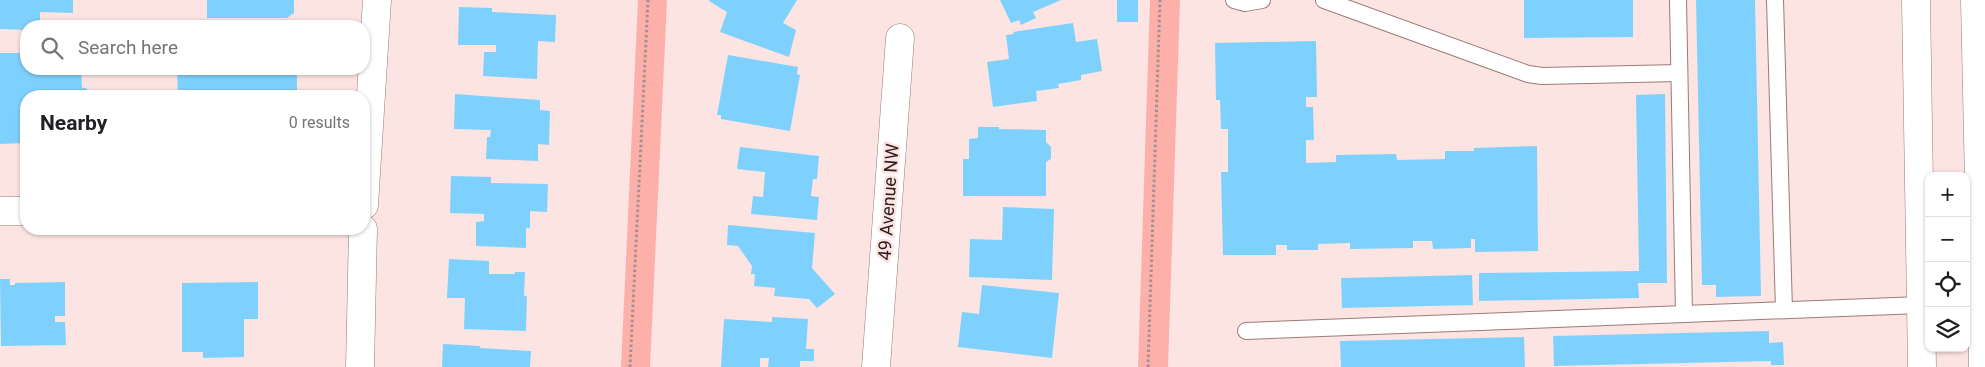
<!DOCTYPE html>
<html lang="en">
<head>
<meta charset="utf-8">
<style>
  body { margin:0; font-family:Roboto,sans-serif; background:#f6f6f6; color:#202124 }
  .controls { position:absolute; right:15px; bottom:15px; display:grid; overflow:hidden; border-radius:10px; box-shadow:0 1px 4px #0004 }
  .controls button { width:45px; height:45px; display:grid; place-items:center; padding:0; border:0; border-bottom:1px solid #e0e0e0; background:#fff; color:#202124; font:25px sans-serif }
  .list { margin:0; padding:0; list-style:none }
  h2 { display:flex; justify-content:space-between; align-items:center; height:65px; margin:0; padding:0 20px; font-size:21px }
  h2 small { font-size:16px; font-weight:400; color:#757577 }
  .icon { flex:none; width:28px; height:28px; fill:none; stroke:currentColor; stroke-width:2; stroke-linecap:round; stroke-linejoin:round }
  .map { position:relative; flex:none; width:1985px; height:367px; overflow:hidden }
  .search { position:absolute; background:#fff; box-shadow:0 1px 4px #0004; left:20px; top:20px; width:350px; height:55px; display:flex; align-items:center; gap:12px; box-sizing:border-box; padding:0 18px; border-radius:20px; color:#757577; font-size:19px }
  .panel { position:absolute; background:#fff; box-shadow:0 1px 4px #0004; left:20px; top:90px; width:350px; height:145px; border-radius:20px }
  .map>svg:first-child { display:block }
</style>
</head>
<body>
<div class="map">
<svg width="1985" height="367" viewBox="0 0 1985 367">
  <rect width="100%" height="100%" fill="#fce4e2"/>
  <!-- green -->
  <g fill="#fdb0aa">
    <path d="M638,0H667L650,367H621Z"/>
    <path d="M1150,0H1180L1168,367H1138Z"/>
  </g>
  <!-- building -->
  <g fill="#7fd1fd">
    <path d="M0,0H73V13L40,12V26H26V30L0,29Z"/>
    <path d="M207,0H294V13L287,18H207Z"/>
    <path d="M710,0H797L783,23L796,30L789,57L720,32L727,12L709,1Z"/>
    <path d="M1000,0H1061L1033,12L1036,18L1021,25L1019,20L1011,23Z"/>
    <rect x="1117" y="0" width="21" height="22"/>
    <path d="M1524,0H1633V37L1524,38Z"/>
    <path d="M1696,0H1755L1761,296L1716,297V285H1702Z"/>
    <path d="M459,7L492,8V12L556,15L555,42L538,41L537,79L483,76L484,52H496V45H458Z"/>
    <path d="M1073,23L1076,42L1097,39L1102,71L1081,75V80L1058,84L1059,88L1036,91L1037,101L993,107L987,62L1009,59L1006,35L1014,34L1013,32Z"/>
    <path d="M1316,41L1317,97H1306V107H1313L1314,140H1306V163L1336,162V155L1396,154L1397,160L1445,159V151H1474V148L1537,146L1538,251L1475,252V239H1471V248L1433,249L1432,241H1413V248L1350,249V243L1318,244V250H1287V245H1276V255H1223L1221,172H1228V129H1221L1220,100H1216L1215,43Z"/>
    <path d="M0,53H24L26,69H81L82,88H86L90,93V96H26V143L0,144Z"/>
    <path d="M728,55L798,67L797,74L800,75L790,131L721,119V115H717Z"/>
    <path d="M177,69H297V96H178Z"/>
    <path d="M455,94L540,100V110L550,111L549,145L538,144V161L486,159L487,137H490L491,130L454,129Z"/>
    <path d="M1665,94L1667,283H1638L1639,298L1479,301V273L1639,271L1636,95Z"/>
    <path d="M978,127H999V129L1046,130V142L1051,147V159L1046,162V196H963V159H969V139L978,138Z"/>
    <path d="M740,147L819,156L817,179H813L811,196L819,197L817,220L751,214L753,196L763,197L765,172L737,169Z"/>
    <path d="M451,176L491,177V183L548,184L547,212L530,211V228H526V248L476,246V222L484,221V214L450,213Z"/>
    <path d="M1003,207L1054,209L1052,280L969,277L970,239L1002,240Z"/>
    <path d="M728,225L815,233L812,268L835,294L817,308L809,299L774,296L775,288L754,286L755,274H751L752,266L738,246L727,245Z"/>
    <path d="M449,259L489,261V274H515V272H525L524,296H527L526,331L464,329L465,298H447Z"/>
    <path d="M1472,275L1473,305L1342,308L1341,278Z"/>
    <path d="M0,279H10V285H15V283L65,282V316H55V322H65L66,345L1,346Z"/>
    <path d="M258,282V319H244V357L203,358V352H182V283Z"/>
    <path d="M982,285L1059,293L1052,358L958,347L962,312L979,314Z"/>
    <path d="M772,317L808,319L806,349H814V361H800V367H768L769,358H760V367H721L724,319L772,322Z"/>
    <path d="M1769,331V343L1783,342L1784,365H1771V361L1554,366L1553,336Z"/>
    <path d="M1524,337L1525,367H1341L1340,341Z"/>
    <path d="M443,344L480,346V348L531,351L530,367H442Z"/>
  </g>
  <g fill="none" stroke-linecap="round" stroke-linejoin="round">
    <!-- lane casing -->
    <g stroke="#9d7a77" stroke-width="18">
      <g id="lane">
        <path d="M1234,0L1245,3L1262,0"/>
        <path d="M1324,0L1528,74L1542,76L1679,73"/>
        <path d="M1678,0L1684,314L1921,305"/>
        <path d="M1775,0L1784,310"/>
        <path d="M1246,331L1684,314"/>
      </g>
    </g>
    <!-- street casing -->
    <g stroke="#9d7a77" stroke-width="29">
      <g id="street">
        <path d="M364,205L377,0"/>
        <path d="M0,211H26"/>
        <path d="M360,367L363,229"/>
        <path d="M876,367L900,38"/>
      </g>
    </g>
    <!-- secondary casing -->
    <g stroke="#9d7a77" stroke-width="29">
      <g id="secondary">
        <path d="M1916,0L1922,367"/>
        <path d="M1975,0L1983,367"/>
      </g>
    </g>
    <!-- path -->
    <g stroke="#a4908f" stroke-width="3" stroke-dasharray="2.5 2.5" stroke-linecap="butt">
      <path d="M630,367L648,0"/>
      <path d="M1148,367L1160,0"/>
    </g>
    <!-- lane -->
    <use href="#lane" stroke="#fff" stroke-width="16"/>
    <!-- street -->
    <use href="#street" stroke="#fff" stroke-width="28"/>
    <!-- secondary -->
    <use href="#secondary" stroke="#fff" stroke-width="28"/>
  </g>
  <g text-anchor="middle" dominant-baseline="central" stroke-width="5" stroke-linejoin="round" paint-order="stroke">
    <!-- street labels -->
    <g font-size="18" fill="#2e201f" stroke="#fce4e2">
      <text transform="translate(888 202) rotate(-86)">49 Avenue NW</text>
    </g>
  </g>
</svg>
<div class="controls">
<button>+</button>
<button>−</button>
<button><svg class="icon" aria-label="locate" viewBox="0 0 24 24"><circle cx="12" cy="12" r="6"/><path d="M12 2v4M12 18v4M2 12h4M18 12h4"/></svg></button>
<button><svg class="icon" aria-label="layers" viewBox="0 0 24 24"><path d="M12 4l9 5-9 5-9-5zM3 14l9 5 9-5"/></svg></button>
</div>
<div class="search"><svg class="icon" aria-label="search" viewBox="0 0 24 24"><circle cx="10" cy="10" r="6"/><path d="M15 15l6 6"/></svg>Search here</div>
<section class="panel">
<h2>Nearby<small>0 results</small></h2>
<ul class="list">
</ul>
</section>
</div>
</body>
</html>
